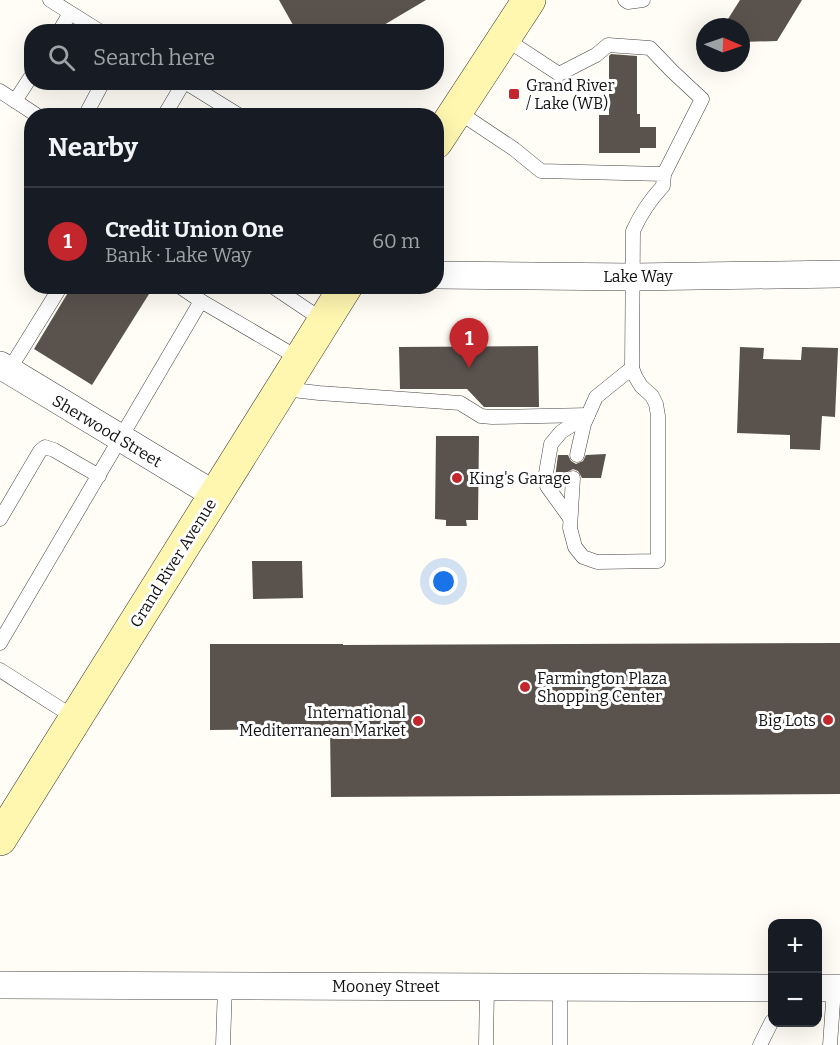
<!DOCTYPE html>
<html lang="en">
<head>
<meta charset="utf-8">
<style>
  body { margin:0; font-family:Bitter,serif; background:#242831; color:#f1f3f6 }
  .controls { position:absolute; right:18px; bottom:18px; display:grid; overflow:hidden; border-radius:12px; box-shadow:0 6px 24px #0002 }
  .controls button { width:54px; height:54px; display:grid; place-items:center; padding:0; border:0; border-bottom:2px solid #363941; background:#171b24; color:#f1f3f6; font:30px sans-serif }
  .compass { position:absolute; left:696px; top:18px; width:54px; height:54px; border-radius:50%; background:#171b24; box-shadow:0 6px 24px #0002; rotate:92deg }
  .you { position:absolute; left:444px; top:582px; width:21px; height:21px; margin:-15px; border:4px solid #fff; border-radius:50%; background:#1a73e8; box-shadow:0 0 0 9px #1a73e833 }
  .badge { display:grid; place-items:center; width:39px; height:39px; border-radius:50%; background:#c4262e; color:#fff; font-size:20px; font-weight:700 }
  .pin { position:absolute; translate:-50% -50px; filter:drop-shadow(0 2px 3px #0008) }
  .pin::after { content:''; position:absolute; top:32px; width:21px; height:18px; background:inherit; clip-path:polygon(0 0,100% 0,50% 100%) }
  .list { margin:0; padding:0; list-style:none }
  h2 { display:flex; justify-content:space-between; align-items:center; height:78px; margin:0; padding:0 24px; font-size:26px }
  h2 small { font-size:20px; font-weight:400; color:#9ea1a6 }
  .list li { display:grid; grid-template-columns:39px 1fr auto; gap:18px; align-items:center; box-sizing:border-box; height:108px; padding:0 24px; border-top:2px solid #363941 }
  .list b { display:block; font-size:22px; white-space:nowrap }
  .list p { margin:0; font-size:20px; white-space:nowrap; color:#9ea1a6 }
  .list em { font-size:20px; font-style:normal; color:#9ea1a6 }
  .icon { flex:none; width:33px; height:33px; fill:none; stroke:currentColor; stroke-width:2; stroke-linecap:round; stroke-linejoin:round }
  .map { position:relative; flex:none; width:840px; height:1045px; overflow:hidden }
  .search { position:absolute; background:#171b24; box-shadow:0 6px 24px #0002; left:24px; top:24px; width:420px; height:66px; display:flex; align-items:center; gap:15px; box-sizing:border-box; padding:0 21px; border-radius:24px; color:#9ea1a6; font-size:22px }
  .panel { position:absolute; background:#171b24; box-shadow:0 6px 24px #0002; left:24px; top:108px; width:420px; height:186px; border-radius:24px }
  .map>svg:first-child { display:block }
</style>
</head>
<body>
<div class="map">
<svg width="840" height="1045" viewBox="0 0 840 1045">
  <rect width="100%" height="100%" fill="#fffdf5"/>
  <!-- building -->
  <g fill="#5a524d">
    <path d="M279,0H426L372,32H297Z"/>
    <path d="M740,0H802L777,41L741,42V27H723Z"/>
    <path d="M611,54L637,56V114H640V127H656V148H640V153H599V115H609V56Z"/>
    <path d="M72,286H154L92,385L34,349Z"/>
    <path d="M538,346L539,407H484L467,389H400L399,347Z"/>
    <path d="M740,347L764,348L763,359L801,360L802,347L838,348L835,417L822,416L820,450L790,449V435L737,433Z"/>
    <path d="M436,436H479L478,520H466L467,526H446V520L435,519Z"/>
    <path d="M606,454L601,478H582L578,471L573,469L566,473L564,478H555L558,455H568L571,461L576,464L583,461L586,455Z"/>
    <path d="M252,561H302L303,598L253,599Z"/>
    <path d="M840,643V794L331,797L330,729L210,730V644H343V645Z"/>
  </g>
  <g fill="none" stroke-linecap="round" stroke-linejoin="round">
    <!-- lane casing -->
    <g stroke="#444" stroke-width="15">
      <g id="lane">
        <path d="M50,0L101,32"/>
        <path d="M625,0L628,2L643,0"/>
        <path d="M59,32L70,13"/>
        <path d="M504,38L559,74L596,55L608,45L650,48L672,71L702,99L664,174"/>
        <path d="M185,82L240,116"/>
        <path d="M0,91L38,116"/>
        <path d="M15,101L32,75"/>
        <path d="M457,111L514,149L541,171L664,174L663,186C649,201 641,213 633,231L632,368L635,376L641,386L652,396L656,404L658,416V561L597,562L583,557L575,547L570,528L573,478"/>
        <path d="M85,116L103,82"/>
        <path d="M164,116L184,82"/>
        <path d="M179,286L201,301"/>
        <path d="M272,286L324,321"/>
        <path d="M9,370L61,286"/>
        <path d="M284,389L319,393L460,403L481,416L492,417L588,415"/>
        <path d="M577,455L584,424L596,397L632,368"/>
        <path d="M570,518L547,486L546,473L551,444L561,432L586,416"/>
        <path d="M0,519L40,451L45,447L54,450L99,476"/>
        <path d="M0,643L201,301L300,359"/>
        <path d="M0,670L75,718"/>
        <path d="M223,1045L225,986"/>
        <path d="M486,1045L487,987"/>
        <path d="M560,1045V987"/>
        <path d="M760,1045L772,1021"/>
        <path d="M830,1045L834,988"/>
      </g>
    </g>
    <!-- street casing -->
    <g stroke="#444" stroke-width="28">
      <g id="street">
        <path d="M436,275L633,277L840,274"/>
        <path d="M0,365L215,495"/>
        <path d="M0,985L772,988"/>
        <path d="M818,988H840"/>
      </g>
    </g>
    <!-- secondary casing -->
    <g stroke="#333" stroke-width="34">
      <g id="secondary">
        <path d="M436,142L529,0"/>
        <path d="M0,839L346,286"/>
      </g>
    </g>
    <!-- lane -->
    <use href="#lane" stroke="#fff" stroke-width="14"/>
    <!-- street -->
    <use href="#street" stroke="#fff" stroke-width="27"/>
    <!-- secondary -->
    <use href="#secondary" stroke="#fff6b0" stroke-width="33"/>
  </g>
  <!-- markers -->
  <g fill="#c4262e" stroke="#fff" stroke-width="2">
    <rect x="508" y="88" width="12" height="12" rx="3"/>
    <circle cx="457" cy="478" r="6"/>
    <circle cx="525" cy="687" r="6"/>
    <circle cx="828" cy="720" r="6"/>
    <circle cx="418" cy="721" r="6"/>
  </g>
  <g text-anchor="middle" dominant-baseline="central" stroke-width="6" stroke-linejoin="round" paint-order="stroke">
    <!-- poi labels -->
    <g font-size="16" fill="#111" stroke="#fff" text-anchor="start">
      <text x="526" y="85">Grand River<tspan x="526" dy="18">/ Lake (WB)</tspan></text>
      <text x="469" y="478">King's Garage</text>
      <text x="537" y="678">Farmington Plaza<tspan x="537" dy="18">Shopping Center</tspan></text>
      <text x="406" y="712" text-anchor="end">International<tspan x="406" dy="18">Mediterranean Market</tspan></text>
      <text x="816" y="720" text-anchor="end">Big Lots</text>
    </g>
    <!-- street labels -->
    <g font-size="16" fill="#111" stroke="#fff">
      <text x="638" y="276">Lake Way</text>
      <text transform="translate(107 431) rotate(31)">Sherwood Street</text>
      <text transform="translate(173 563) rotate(-58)">Grand River Avenue</text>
      <text x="386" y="986">Mooney Street</text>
    </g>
  </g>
</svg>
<div class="controls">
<button>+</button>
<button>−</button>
</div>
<svg class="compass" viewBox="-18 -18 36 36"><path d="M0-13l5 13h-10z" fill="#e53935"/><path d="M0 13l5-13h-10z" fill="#9ea1a6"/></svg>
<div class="you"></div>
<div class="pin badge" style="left:469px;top:368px">1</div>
<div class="search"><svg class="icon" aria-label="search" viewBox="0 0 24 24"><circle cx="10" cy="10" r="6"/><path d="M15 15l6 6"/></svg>Search here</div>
<section class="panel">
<h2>Nearby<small></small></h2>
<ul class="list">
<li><span class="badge">1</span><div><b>Credit Union One</b><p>Bank · Lake Way</p></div><em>60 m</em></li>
</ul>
</section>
</div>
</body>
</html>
